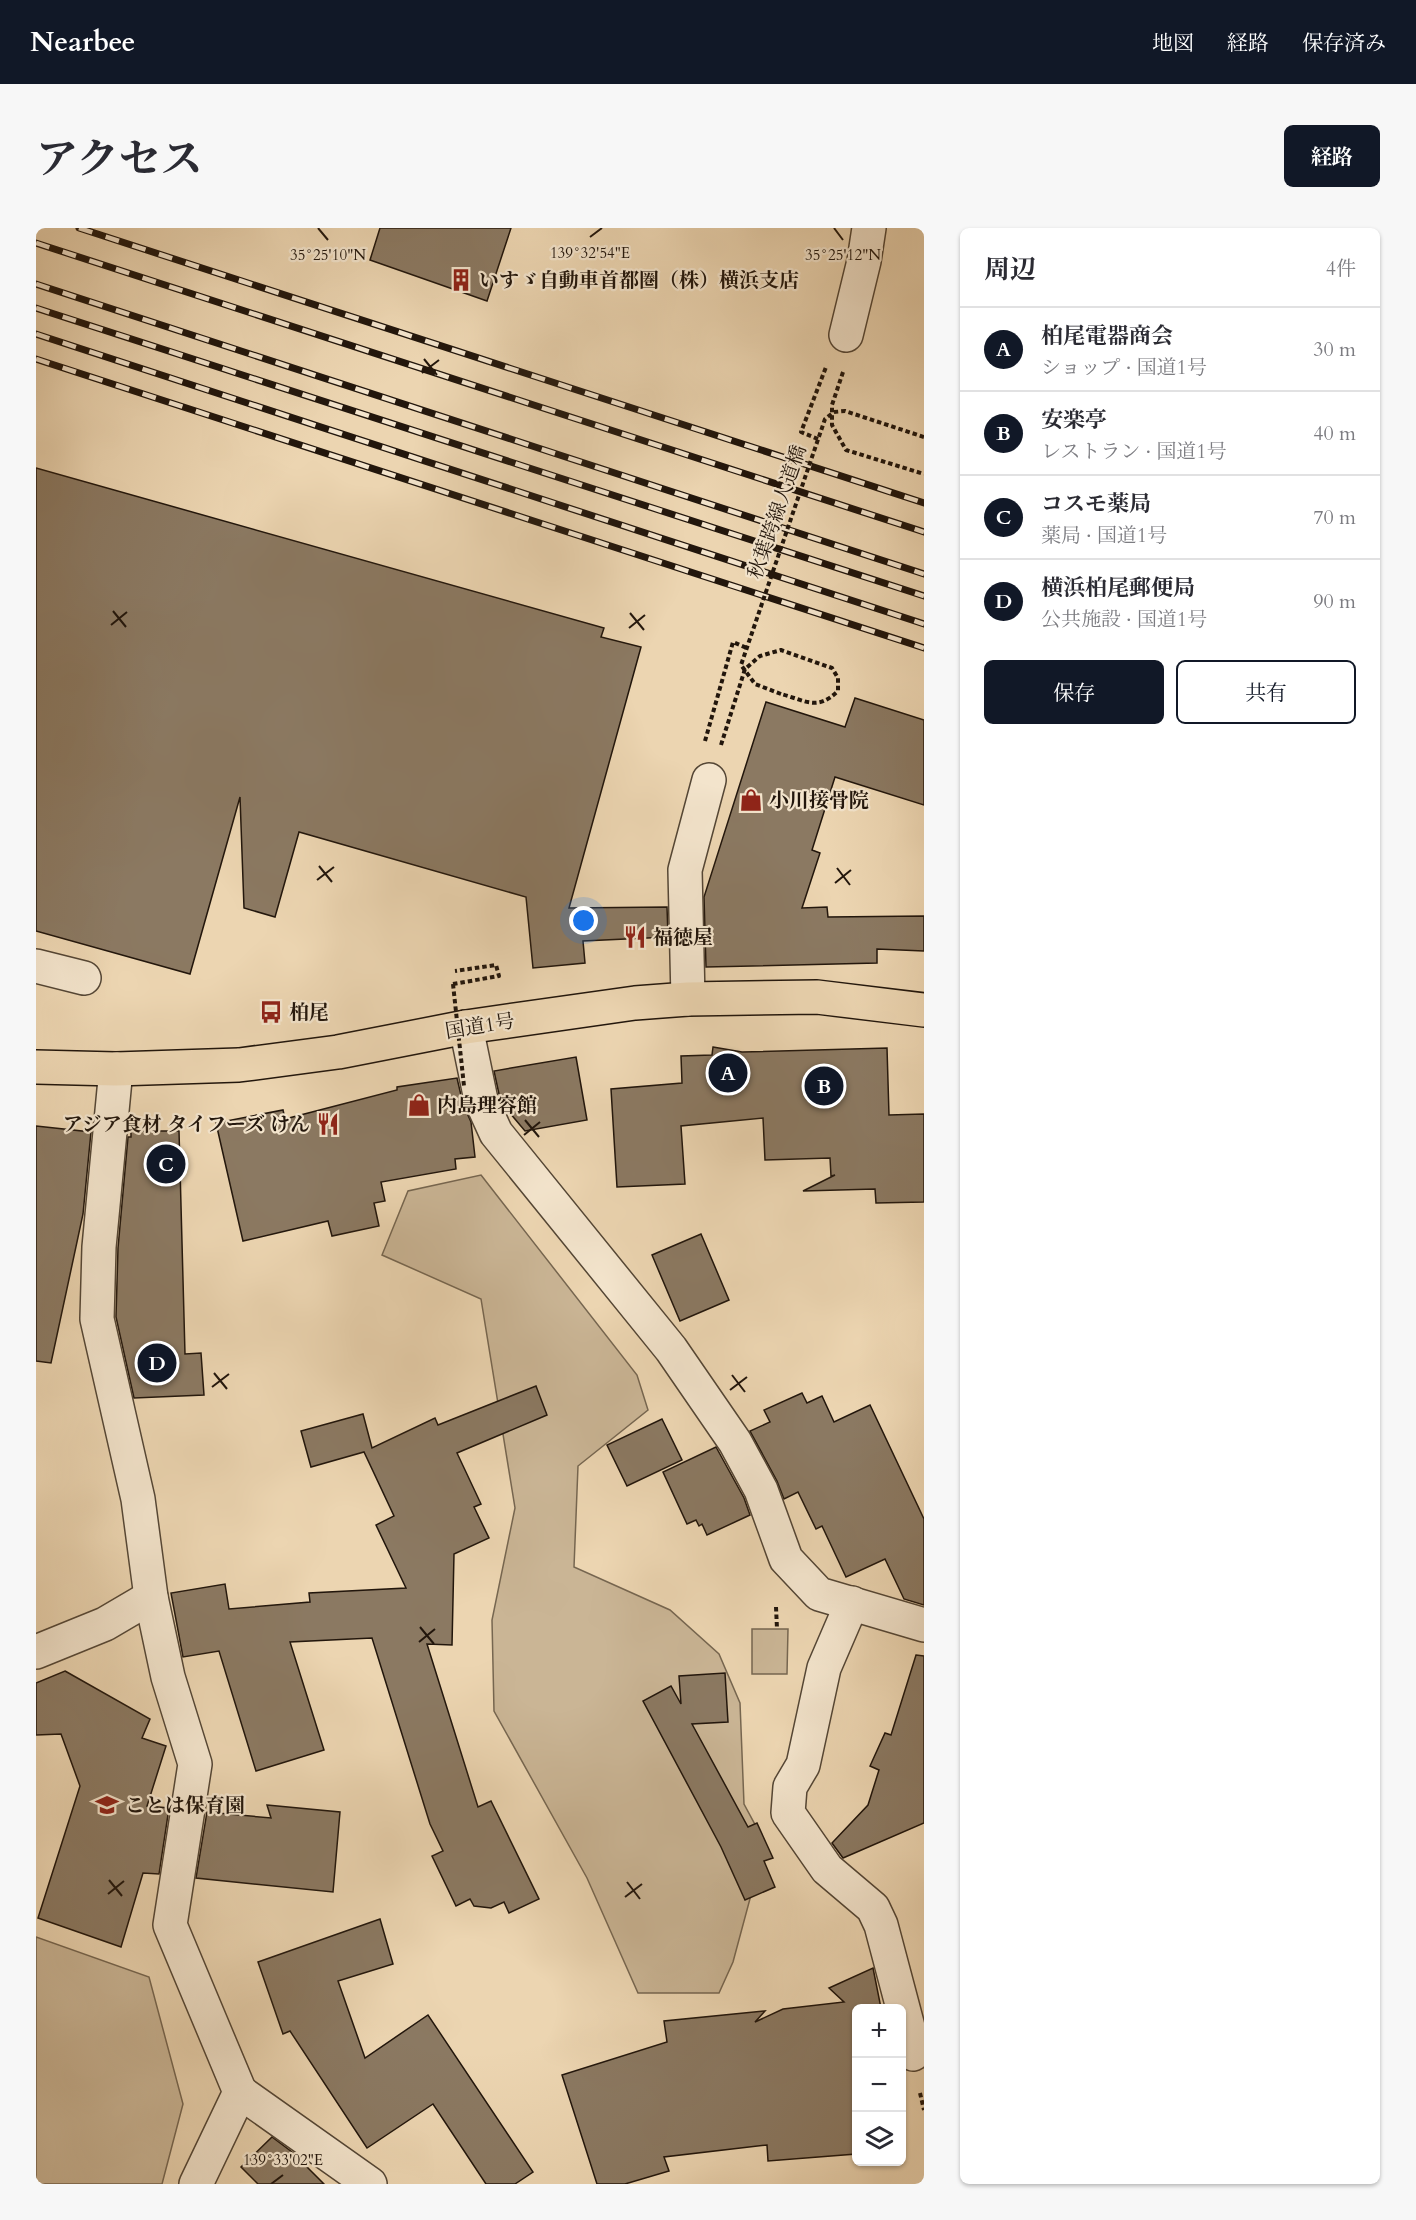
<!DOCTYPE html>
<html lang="ja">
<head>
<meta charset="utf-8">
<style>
  body { margin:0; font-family:Cardo,"Noto Serif JP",serif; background:#f7f7f7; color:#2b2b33 }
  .controls { position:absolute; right:18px; bottom:18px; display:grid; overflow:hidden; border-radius:9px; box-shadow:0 2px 4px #0004 }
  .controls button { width:54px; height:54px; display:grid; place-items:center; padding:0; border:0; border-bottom:2px solid #e1e1e2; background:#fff; color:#2b2b33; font:30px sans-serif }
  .you { position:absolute; left:548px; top:693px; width:21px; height:21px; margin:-15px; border:4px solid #fff; border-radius:50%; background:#1a73e8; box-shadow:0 0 0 9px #1a73e833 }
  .badge { display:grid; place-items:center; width:39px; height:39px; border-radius:50%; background:#111827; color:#fff; font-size:20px; font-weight:700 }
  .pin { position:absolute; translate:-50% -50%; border:3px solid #fff; box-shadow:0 2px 6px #0006 }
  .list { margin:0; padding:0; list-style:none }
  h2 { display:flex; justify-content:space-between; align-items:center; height:78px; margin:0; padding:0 24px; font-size:26px }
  h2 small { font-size:20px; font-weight:400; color:#7c7c81 }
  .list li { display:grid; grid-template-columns:39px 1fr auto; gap:18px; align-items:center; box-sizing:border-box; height:84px; padding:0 24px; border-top:2px solid #e1e1e2 }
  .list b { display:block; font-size:22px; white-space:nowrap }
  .list p { margin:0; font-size:20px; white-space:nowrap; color:#7c7c81 }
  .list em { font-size:20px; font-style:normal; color:#7c7c81 }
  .actions { display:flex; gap:12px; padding:18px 24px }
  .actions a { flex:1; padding:14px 0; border:2px solid #111827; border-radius:9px; text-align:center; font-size:21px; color:#111827 }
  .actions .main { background:#111827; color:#fff }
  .icon { flex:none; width:33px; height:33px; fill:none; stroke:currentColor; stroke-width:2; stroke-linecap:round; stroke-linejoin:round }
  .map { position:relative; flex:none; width:888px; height:1956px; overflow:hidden; border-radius:9px }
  header { display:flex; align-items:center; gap:36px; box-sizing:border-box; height:84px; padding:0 30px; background:#111827; color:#fff }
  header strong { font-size:28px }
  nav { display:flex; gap:33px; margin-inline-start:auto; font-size:21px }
  .intro { display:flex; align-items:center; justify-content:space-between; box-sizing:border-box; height:144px; padding:0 36px }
  h1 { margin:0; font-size:42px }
  .button { padding:15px 27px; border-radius:9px; background:#111827; color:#fff; font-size:21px; font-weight:700 }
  main { display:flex; gap:36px; padding:0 36px }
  aside { flex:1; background:#fff; border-radius:9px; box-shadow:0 2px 4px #0004 }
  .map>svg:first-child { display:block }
</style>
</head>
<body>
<header>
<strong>Nearbee</strong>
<nav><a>地図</a><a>経路</a><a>保存済み</a></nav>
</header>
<div class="intro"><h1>アクセス</h1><a class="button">経路</a></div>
<main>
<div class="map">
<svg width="888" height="1956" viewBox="0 0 888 1956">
  <rect width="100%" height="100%" fill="#ecd5b1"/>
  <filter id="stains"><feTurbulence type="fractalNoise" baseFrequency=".00333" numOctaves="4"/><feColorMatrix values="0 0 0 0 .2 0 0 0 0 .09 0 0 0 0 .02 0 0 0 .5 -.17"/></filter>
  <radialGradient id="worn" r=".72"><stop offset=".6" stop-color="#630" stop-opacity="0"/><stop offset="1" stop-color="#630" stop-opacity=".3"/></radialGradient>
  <!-- green -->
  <g fill="#cab595" stroke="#766650" stroke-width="1.5">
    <path d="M445,947L601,1147L612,1182L542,1238L538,1339L634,1382L683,1426L704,1475L708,1576L729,1615L697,1734L683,1765H602L551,1650L458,1483L456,1392L479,1280L445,1071L346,1027L372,963Z"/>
    <path d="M716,1401H752L751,1446H716Z"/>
    <path d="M0,1709L113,1749L147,1876L126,1956H0Z"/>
  </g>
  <!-- building -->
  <g fill="#8b7962" stroke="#22160c" stroke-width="1.5">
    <path d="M344,0H475L451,73L334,32Z"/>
    <path d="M0,240L568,400L565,409L605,419L533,680L631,679L632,709L547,713L549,735L497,740L490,669L263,604L239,689L208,680L204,569L154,746L0,703Z"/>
    <path d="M819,470L888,492V577L799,549L776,622L784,625L766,680L791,679L792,689L888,688V723L841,721V735L670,739L668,669L730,474L809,499Z"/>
    <path d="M677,819L706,824L851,820L853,887L888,886V974L840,975L839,961L767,963L799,947L795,948L794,930L729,932L727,890L645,898L649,956L581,959L575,861L646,855L645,828L676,827Z"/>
    <path d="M540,829L551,892L489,903L468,878L463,866L458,843Z"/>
    <path d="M421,850L427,876L435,894L439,929L419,931L420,941L345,954L349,973L338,975L343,998L296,1008L292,993L207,1013L180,895L247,882L249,891L361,862V859Z"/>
    <path d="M0,898L55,904L47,986L15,1135L0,1133Z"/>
    <path d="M95,903H143L149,1126L165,1125L168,1167L98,1170L80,1089L82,1020L92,909H95Z"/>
    <path d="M665,1006L693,1072L644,1093L616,1027Z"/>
    <path d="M500,1158L511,1187L421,1225L445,1276L438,1279L453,1310L418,1326L416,1417L391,1416L442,1579L455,1573L503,1671L473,1685L468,1674L455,1680L438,1678L434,1671L420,1678L396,1628L407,1623L394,1596L336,1410L254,1414L288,1522L220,1543L183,1423L147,1429L135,1365L189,1356L193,1381L274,1374L273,1365L370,1360L340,1297L358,1288L328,1224L275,1239L265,1203L327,1186L336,1220L399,1190L402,1197Z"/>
    <path d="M766,1165L771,1175L786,1168L798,1194L834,1177L888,1291V1377L868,1371L849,1331L810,1349L786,1298L780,1301L762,1264L748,1271L741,1253L714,1203L734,1194L728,1182Z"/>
    <path d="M626,1191L646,1232L591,1258L571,1217Z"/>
    <path d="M680,1219L708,1270L714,1287L671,1307L666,1296L663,1298L660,1292L651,1296L627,1244Z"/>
    <path d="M880,1427L888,1428V1595L807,1630L796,1615L832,1577L843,1542L834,1538L849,1505L855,1507Z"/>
    <path d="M29,1443L114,1491L106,1510L130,1518L111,1578L133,1580L123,1646L107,1645L85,1719L2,1690L44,1558L25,1506L0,1507V1455Z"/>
    <path d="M689,1445L692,1494L656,1496L712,1599L721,1595L737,1630L728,1633L739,1659L709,1672L685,1619L607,1473L635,1458L645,1476L643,1448Z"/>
    <path d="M231,1577L304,1584L297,1664L160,1650L171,1584L235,1590Z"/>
    <path d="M344,1691L357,1736L302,1753L329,1830L392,1787L497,1944L479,1956H450L397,1876L331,1920L254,1803L247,1806L222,1734Z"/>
    <path d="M837,1740L845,1780H820V1926L732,1933L731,1917L628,1929L633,1943L589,1956H561L526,1847L631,1814L628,1793L729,1783L719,1794L747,1781L808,1774L793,1760Z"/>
    <path d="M236,1909L256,1924L288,1956H222L205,1939Z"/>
  </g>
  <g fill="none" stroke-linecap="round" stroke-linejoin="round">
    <!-- minor casing -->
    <g stroke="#544635" stroke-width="36">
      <g id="minor">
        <path d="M810,107L828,33L833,0"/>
        <path d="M0,738L48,750"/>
        <path d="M652,771L649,642L673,552"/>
        <path d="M430,799L445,872L460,905L635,1121L699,1214L725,1262L750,1331L783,1366L888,1397"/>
        <path d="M80,841L63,1019L61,1091L102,1271L115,1369L132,1449L159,1536L134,1697L204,1864L160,1956"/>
        <path d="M816,1375L788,1440L767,1537L754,1559L752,1585L791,1641L837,1680L845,1697L872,1799L877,1826"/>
        <path d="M0,1424L69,1396L115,1369"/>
        <path d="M204,1864L334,1956"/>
      </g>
    </g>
    <!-- highway casing -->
    <g stroke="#22160c" stroke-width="36">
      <path id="highway" d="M0,839L80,841L203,837L302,824L430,799L599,775L652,771L781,769L888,782"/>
    </g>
    <!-- path -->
    <g stroke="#22160c" stroke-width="4" stroke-dasharray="4.5 3" stroke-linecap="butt">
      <path d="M807,144L796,177V197L810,222L888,246"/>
      <path d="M782,211L765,204L790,139"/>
      <path d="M669,513L697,414L711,420"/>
      <path d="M685,517L709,441L724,428L745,422L796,440L802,450V463C781,483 771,473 745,466"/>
      <path d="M417,756L463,748L460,737L419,743"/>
      <path d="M740,1379L741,1401"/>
      <path d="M884,1865L888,1882"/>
    </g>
    <!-- minor -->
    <use href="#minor" stroke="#f3e4cc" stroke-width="33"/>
    <!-- highway -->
    <use href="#highway" stroke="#ecd5b1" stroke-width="33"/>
    <!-- rail casing -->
    <g stroke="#22160c" stroke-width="7">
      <g id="rail">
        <path d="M43,0L888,275"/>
        <path d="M0,15L888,304"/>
        <path d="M0,56L888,346"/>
        <path d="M0,80L888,368"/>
        <path d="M0,106L888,396"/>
        <path d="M0,131L888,420"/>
      </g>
    </g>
    <!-- rail -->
    <use href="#rail" stroke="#f3e4cc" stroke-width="4.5" stroke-dasharray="14" stroke-linecap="butt"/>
    <!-- path-bridge -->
    <g stroke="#22160c" stroke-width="4" stroke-dasharray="4.5 3" stroke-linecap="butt">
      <path d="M745,466L719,456L705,437L789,191L798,184L809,183L888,209"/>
      <path d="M417,756L428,858"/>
    </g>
  </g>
  <!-- ticks -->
  <path fill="none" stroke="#22160c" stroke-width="2" d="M282,0L292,12M798,0L807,12M554,9L566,0M388,131L401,147M386,145L403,132M77,383L90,399M594,385L608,402M75,397L91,384M593,400L609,387M283,638L296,654M801,640L814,657M281,652L298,639M799,655L815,642M489,892L503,909M488,907L504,894M178,1145L191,1161M696,1147L709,1164M176,1159L193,1146M694,1162L711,1149M384,1399L398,1416M383,1414L399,1401M73,1652L86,1668M591,1654L604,1671M72,1666L88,1653M589,1669L606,1656M235,1956L247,1947"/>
  <!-- icons -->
  <defs>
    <g id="building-bare" transform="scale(1.8)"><path d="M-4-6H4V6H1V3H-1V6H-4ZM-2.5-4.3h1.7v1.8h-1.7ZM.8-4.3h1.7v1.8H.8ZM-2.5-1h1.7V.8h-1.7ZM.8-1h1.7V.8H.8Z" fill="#8f2418" stroke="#f3e4cc" stroke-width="2.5" paint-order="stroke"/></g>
    <g id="shop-bare" transform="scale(1.8)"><path d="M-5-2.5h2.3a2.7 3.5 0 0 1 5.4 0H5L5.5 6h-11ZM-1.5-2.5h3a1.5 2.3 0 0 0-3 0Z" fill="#8f2418" stroke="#f3e4cc" stroke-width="2.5" paint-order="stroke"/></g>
    <g id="restaurant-bare" transform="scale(1.8)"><path d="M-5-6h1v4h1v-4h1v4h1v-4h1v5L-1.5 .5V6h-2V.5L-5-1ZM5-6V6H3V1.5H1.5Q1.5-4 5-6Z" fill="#8f2418" stroke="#f3e4cc" stroke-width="2.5" paint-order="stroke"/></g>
    <g id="bus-bare" transform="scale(1.8)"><path d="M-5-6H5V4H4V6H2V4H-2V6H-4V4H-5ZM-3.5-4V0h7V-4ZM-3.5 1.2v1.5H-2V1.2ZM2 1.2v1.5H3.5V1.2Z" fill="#8f2418" stroke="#f3e4cc" stroke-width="2.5" paint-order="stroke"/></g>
    <g id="school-bare" transform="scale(1.8)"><path d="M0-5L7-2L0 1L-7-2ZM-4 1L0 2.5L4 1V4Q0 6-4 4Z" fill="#8f2418" stroke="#f3e4cc" stroke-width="2.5" paint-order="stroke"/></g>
  </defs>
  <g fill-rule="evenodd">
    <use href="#building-bare" x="425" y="52"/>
    <use href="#shop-bare" x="715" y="572"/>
    <use href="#restaurant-bare" x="599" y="709"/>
    <use href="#bus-bare" x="235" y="784"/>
    <use href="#shop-bare" x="383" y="877"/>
    <use href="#restaurant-bare" x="292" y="896"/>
    <use href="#school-bare" x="71" y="1577"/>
  </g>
  <g text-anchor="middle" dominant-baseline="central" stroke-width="4.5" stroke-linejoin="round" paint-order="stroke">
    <!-- poi labels -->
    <g font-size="20" font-weight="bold" fill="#22160c" stroke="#f3e4cc" text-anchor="start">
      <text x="443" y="52">いすゞ自動車首都圏（株）横浜支店</text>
      <text x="733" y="572">小川接骨院</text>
      <text x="617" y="709">福徳屋</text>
      <text x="253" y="784">柏尾</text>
      <text x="401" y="877">内島理容館</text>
      <text x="274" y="896" text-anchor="end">アジア食材 タイフーズ けん</text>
      <text x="89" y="1577">ことは保育園</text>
    </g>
    <!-- street labels -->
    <g font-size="20" fill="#22160c" stroke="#f3e4cc">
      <text transform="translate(741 284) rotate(-71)">秋葉跨線人道橋</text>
      <text transform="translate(444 798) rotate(-9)">国道1号</text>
    </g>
  </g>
  <g font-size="15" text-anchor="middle" fill="#22160c" stroke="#f3e4cc" stroke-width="4.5" stroke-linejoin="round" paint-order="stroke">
    <text x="554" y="30">139°32'54"E</text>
    <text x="292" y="32">35°25'10"N</text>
    <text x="807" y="32">35°25'12"N</text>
    <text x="247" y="1937">139°33'02"E</text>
  </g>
  <rect width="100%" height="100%" filter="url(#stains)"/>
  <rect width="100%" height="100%" fill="url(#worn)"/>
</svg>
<div class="controls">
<button>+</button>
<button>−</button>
<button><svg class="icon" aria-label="layers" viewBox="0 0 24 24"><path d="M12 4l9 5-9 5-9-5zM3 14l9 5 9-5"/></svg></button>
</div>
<div class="you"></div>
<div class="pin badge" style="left:692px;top:845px">A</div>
<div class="pin badge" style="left:788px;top:858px">B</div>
<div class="pin badge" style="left:130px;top:936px">C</div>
<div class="pin badge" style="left:121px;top:1135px">D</div>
</div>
<aside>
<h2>周辺<small>4件</small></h2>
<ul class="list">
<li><span class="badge">A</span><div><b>柏尾電器商会</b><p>ショップ · 国道1号</p></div><em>30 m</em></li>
<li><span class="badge">B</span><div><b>安楽亭</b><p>レストラン · 国道1号</p></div><em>40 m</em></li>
<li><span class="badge">C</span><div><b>コスモ薬局</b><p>薬局 · 国道1号</p></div><em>70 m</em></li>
<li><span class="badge">D</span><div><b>横浜柏尾郵便局</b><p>公共施設 · 国道1号</p></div><em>90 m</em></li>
</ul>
<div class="actions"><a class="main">保存</a><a>共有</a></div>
</aside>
</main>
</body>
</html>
